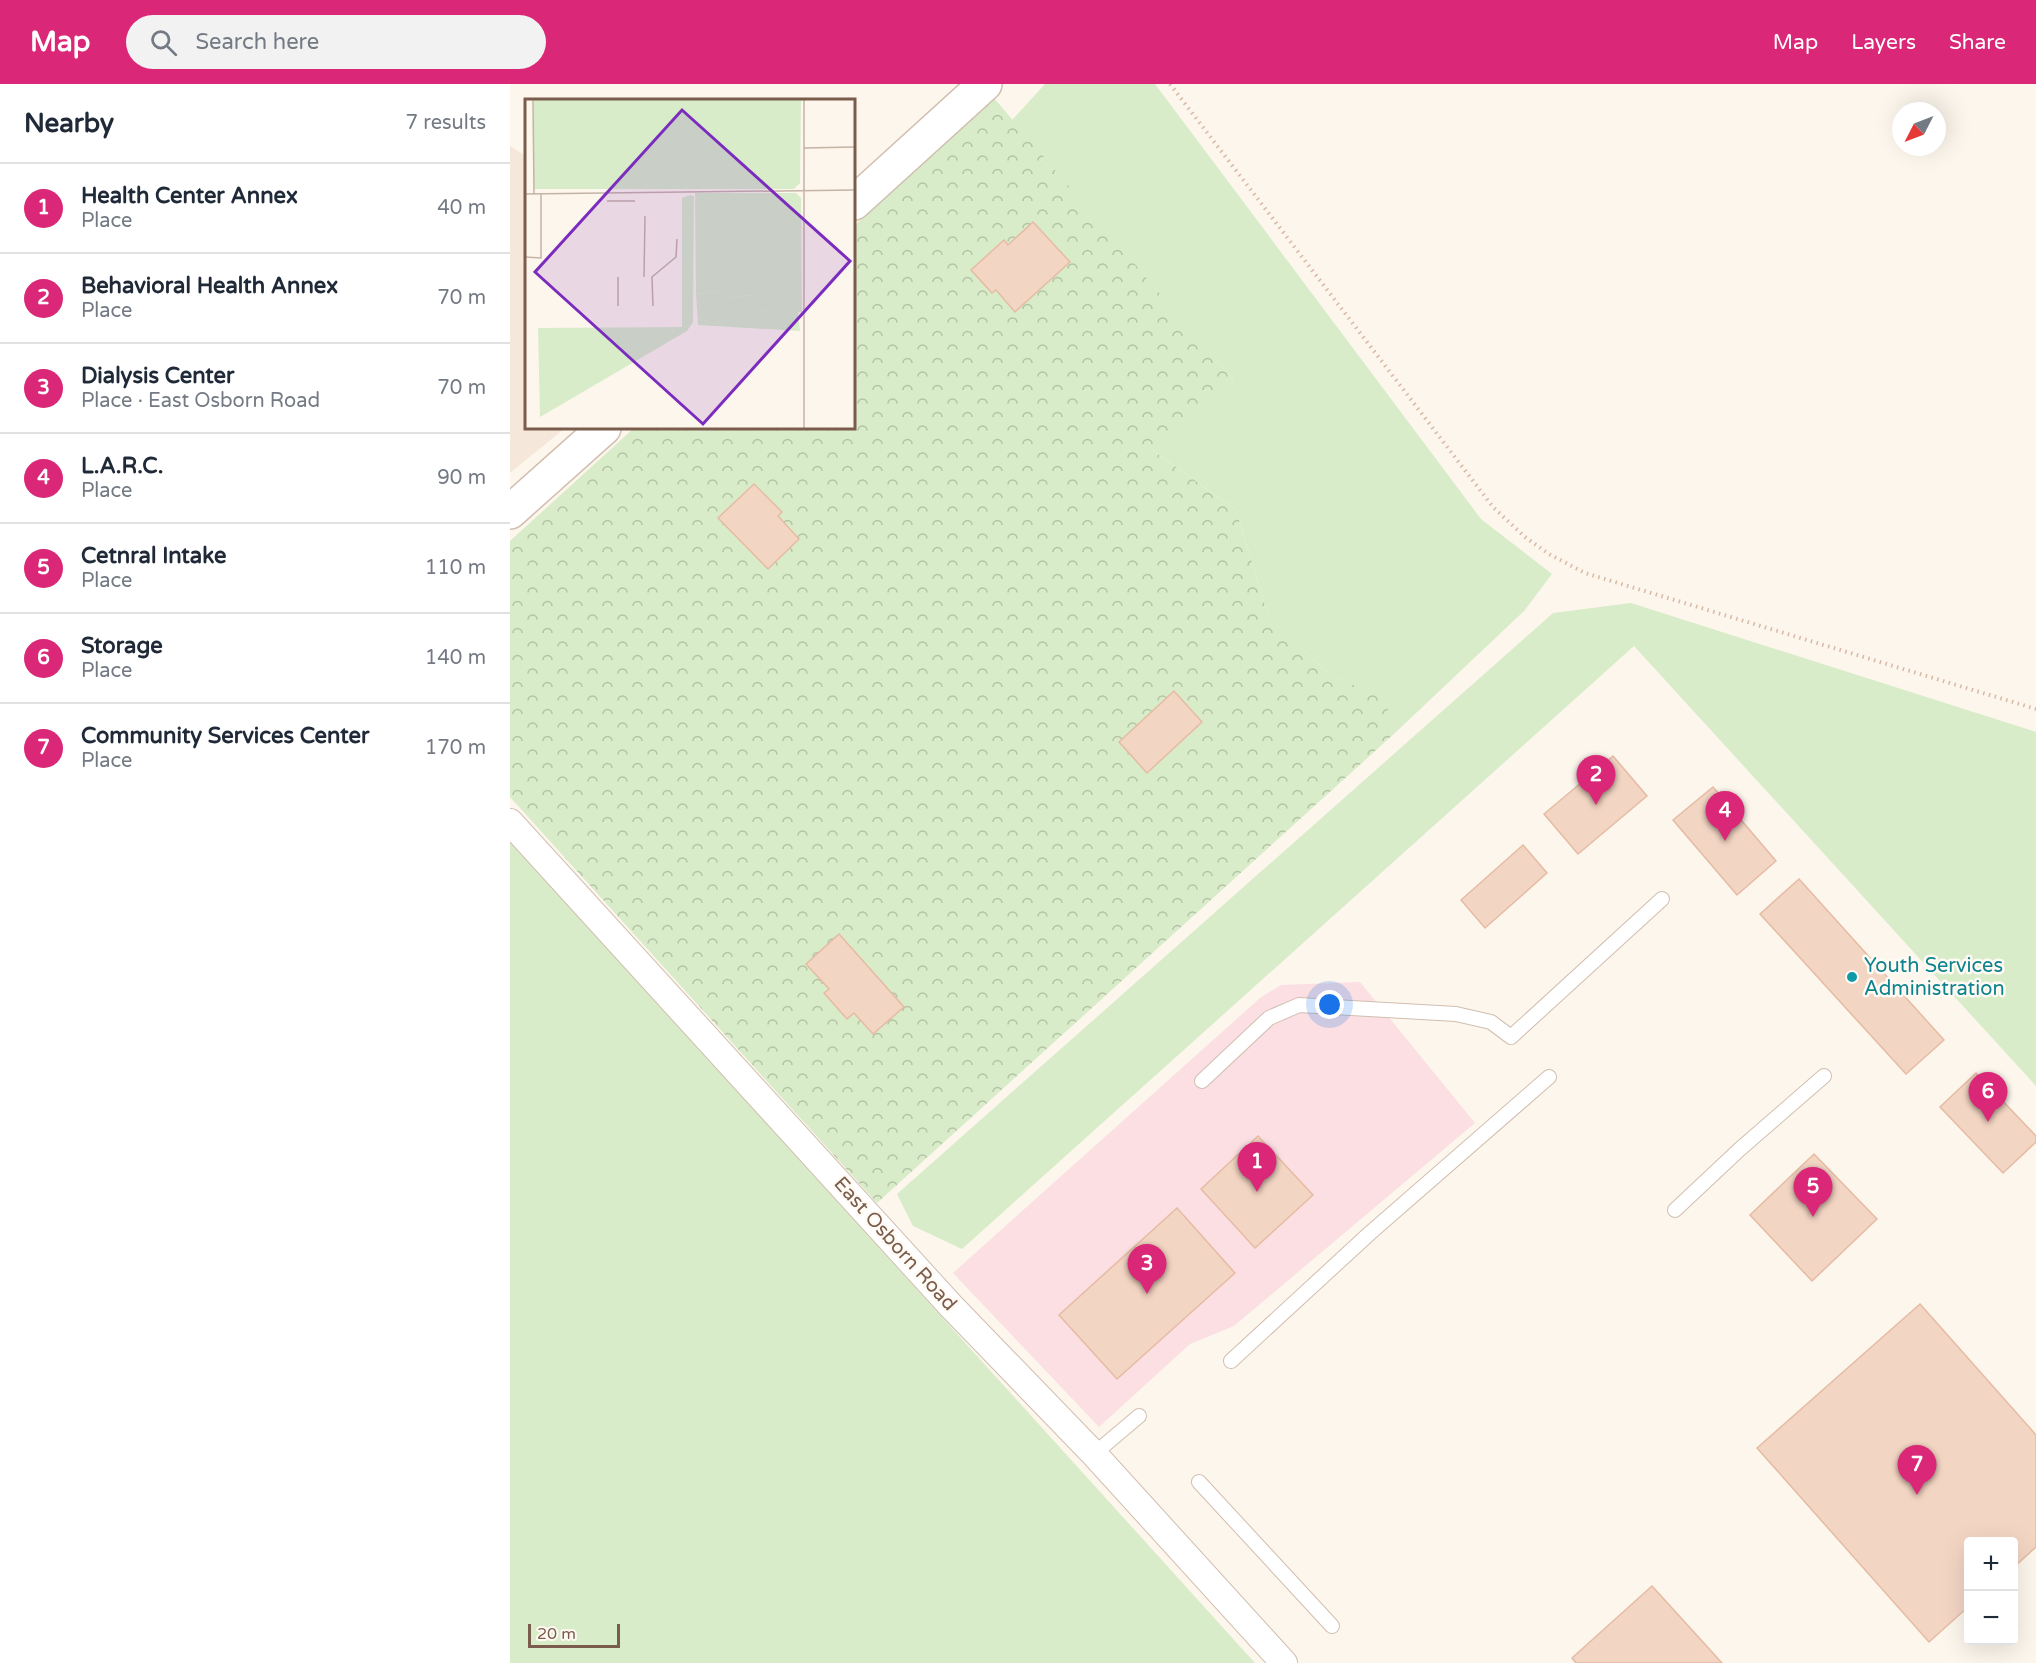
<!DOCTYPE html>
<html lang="en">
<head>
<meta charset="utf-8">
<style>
  body { margin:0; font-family:"Varela Round",sans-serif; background:#f2f2f3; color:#1f2937 }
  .controls { position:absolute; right:18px; bottom:18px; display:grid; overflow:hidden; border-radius:6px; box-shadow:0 6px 24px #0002 }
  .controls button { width:54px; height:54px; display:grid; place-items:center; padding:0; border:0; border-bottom:2px solid #e0e1e3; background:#fff; color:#1f2937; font:30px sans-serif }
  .compass { position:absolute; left:1382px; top:18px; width:54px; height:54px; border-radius:50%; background:#fff; box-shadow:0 6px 24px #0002; rotate:228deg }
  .scale { position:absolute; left:18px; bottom:15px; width:92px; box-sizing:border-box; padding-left:6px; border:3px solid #7a5c4d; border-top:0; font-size:16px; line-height:21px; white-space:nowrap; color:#7a5c4d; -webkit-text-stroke:4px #fffaf3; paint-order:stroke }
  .you { position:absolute; left:820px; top:921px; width:21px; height:21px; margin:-15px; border:4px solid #fff; border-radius:50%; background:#1a73e8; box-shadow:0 0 0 9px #1a73e833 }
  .badge { display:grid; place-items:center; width:39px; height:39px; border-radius:50%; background:#db2777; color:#fff; font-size:20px; font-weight:700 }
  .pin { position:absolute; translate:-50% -50px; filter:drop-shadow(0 2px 3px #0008) }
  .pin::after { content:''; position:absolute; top:32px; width:21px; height:18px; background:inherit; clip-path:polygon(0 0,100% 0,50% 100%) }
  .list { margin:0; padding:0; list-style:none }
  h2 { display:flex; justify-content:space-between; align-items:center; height:78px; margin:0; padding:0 24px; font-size:26px }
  h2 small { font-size:20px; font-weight:400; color:#747a83 }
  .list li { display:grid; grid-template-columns:39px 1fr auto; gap:18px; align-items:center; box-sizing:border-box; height:90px; padding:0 24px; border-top:2px solid #e0e1e3 }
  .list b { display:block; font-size:22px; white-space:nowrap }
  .list p { margin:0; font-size:20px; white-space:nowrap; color:#747a83 }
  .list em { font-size:20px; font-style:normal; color:#747a83 }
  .icon { flex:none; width:33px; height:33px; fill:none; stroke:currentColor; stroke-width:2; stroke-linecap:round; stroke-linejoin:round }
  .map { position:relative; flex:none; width:1526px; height:1579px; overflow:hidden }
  header { display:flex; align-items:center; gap:36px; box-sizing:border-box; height:84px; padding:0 30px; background:#db2777; color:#fff }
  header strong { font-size:28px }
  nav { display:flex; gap:33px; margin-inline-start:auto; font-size:21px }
  .search { width:420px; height:54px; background:#f2f2f3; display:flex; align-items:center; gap:15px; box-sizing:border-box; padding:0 21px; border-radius:33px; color:#747a83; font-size:22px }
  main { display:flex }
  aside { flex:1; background:#fff }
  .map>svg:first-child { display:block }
</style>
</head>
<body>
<header>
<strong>Map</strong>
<div class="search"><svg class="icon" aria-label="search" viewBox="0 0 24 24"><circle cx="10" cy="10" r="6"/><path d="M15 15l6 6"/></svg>Search here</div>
<nav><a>Map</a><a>Layers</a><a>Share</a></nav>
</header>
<main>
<aside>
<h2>Nearby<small>7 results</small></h2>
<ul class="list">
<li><span class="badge">1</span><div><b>Health Center Annex</b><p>Place</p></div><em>40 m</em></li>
<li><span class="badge">2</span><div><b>Behavioral Health Annex</b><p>Place</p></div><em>70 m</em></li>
<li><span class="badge">3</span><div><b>Dialysis Center</b><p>Place · East Osborn Road</p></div><em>70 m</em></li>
<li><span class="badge">4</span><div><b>L.A.R.C.</b><p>Place</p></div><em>90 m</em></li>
<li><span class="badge">5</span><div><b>Cetnral Intake</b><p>Place</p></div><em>110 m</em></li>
<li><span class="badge">6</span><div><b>Storage</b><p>Place</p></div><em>140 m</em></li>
<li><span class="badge">7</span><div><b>Community Services Center</b><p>Place</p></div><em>170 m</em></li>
</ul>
</aside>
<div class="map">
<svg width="1526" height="1579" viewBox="0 0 1526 1579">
  <defs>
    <pattern id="forest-crowns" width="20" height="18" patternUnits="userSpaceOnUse" patternTransform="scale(1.5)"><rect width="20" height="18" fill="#d8ecc9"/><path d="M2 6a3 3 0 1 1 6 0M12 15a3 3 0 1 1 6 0" fill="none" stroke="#b4c2a5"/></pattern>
  </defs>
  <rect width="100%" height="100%" fill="#fdf6ec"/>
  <!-- residential -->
  <path fill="#f5e8da" d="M0,62L16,72V344H55L0,389Z"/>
  <!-- medical -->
  <path fill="#fbdfe3" d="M850,898L965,1039L724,1242L680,1260L589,1343L443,1189L750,914L771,901Z"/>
  <!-- grass -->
  <g fill="#d8ecc9">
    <path d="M535,0H645L971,435L1042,490L1014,527L886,648L873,615L818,589L759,534L726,426L640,364L724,297L502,36Z"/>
    <path d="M1121,519L1526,648V1002L1124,562L452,1165L403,1142L387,1110L1043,529Z"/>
    <path d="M0,756L745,1579H0Z"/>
  </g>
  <!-- forest -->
  <path fill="url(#forest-crowns)" d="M484,14L724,297L641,365L726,426L759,534L818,589L874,615L886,648L367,1119L0,713V457L124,344H344V142Z"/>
  <!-- building -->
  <g fill="#f3d5c3" stroke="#e6bba3" stroke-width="1.5">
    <path d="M523,138L560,178L505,228L486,206L482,209L461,186L494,156L498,161Z"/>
    <path d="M244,400L272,428L268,432L289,455L258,485L208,434Z"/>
    <path d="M664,607L692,638L637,689L609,658Z"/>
    <path d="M1103,672L1137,712L1068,770L1034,730Z"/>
    <path d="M1203,703L1266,777L1227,811L1163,736Z"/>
    <path d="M1013,761L1037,789L975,844L951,816Z"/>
    <path d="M1289,795L1434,956L1396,990L1250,830Z"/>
    <path d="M329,850L394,923L363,950L344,929L337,935L314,909L319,905L296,880Z"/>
    <path d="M1466,989L1526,1052V1058L1493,1089L1430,1023Z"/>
    <path d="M748,1052L803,1111L745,1164L691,1105Z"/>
    <path d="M1304,1070L1367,1135L1302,1197L1240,1131Z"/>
    <path d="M667,1124L725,1189L607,1295L549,1231Z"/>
    <path d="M1410,1220L1526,1351V1463L1504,1483V1458H1458V1523L1419,1558L1247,1364Z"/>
    <path d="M1142,1502L1212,1579H1066L1062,1574Z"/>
  </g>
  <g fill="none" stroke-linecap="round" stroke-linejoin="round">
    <!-- service casing -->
    <g stroke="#d1beb0" stroke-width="16">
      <g id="service">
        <path d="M692,997L759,934L789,921L946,930L981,938L1001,953L1152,815"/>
        <path d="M1165,1126L1230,1065L1314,992"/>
        <path d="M721,1277L860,1149L1039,993"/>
        <path d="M584,1370L629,1332"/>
        <path d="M689,1398L822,1542"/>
      </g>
    </g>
    <!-- minor casing -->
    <g stroke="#d1beb0" stroke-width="28">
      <path id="minor" d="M0,738L441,1222L584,1370L774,1579"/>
    </g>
    <!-- tertiary casing -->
    <g stroke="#d1beb0" stroke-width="36">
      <g id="tertiary">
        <path d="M344,119L475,0"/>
        <path d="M0,428L94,344"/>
      </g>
    </g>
    <!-- path -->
    <path stroke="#d9b8a5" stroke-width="4" stroke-dasharray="1.5 4.5" stroke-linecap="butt" d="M660,0L983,423L1015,453L1039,470L1075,489L1526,625"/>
    <!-- service -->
    <use href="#service" stroke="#fff" stroke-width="14"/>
    <!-- minor -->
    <use href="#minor" stroke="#fff" stroke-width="26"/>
    <!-- tertiary -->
    <use href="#tertiary" stroke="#fff" stroke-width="33"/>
  </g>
  <!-- markers -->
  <circle fill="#0f9aa8" stroke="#fffaf3" stroke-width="2" cx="1342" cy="893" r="6"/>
  <g text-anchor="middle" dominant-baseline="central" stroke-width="5" stroke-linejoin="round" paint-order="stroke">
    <!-- culture labels -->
    <g font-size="20" fill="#0d838f" stroke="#fffaf3" text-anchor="start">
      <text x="1354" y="882">Youth Services<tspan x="1354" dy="23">Administration</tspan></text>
    </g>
    <!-- street labels -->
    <g font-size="20" fill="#7a5c4d" stroke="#fffaf3">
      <text transform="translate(385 1160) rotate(48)">East Osborn Road</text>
    </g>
  </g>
  <!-- overview -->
  <g transform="translate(15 15)">
    <rect width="330" height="330" fill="#fdf6ec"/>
    <path d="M9,1H276L275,84L269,90H9ZM165,96L169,97L168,223L162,232L15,318L13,229L157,228V99ZM195,192L210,199L225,196L224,211L273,212L275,232L173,226L171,195Z" fill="#d8ecc9"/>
    <path d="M170,94H271L276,99L277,213L224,211V196L210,199L195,192L171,195Z" fill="#d8ecc9"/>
    <path fill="none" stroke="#c5b3a7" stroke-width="1.5" d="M8,1L9,95M279,1V329M279,49L330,48M0,95L330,91M82,102H110M0,158L16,159V94M119,178L120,117M93,207V178M128,207L127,178L151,158L152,140"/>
    <path fill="#7b2cbf" fill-opacity="0.15" stroke="#7b2cbf" stroke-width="3" d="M157,11L325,162L178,325L10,173Z"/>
    <rect width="330" height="330" fill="none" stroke="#7a5c4d" stroke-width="3"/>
  </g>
</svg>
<div class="controls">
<button>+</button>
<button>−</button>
</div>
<svg class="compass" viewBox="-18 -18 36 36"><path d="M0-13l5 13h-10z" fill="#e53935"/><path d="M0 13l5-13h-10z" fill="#747a83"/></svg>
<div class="scale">20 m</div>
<div class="you"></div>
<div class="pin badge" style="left:747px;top:1108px">1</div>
<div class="pin badge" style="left:1086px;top:721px">2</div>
<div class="pin badge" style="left:637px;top:1210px">3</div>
<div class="pin badge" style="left:1215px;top:757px">4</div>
<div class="pin badge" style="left:1303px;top:1133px">5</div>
<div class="pin badge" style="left:1478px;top:1038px">6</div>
<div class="pin badge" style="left:1407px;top:1411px">7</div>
</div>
</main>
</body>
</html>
